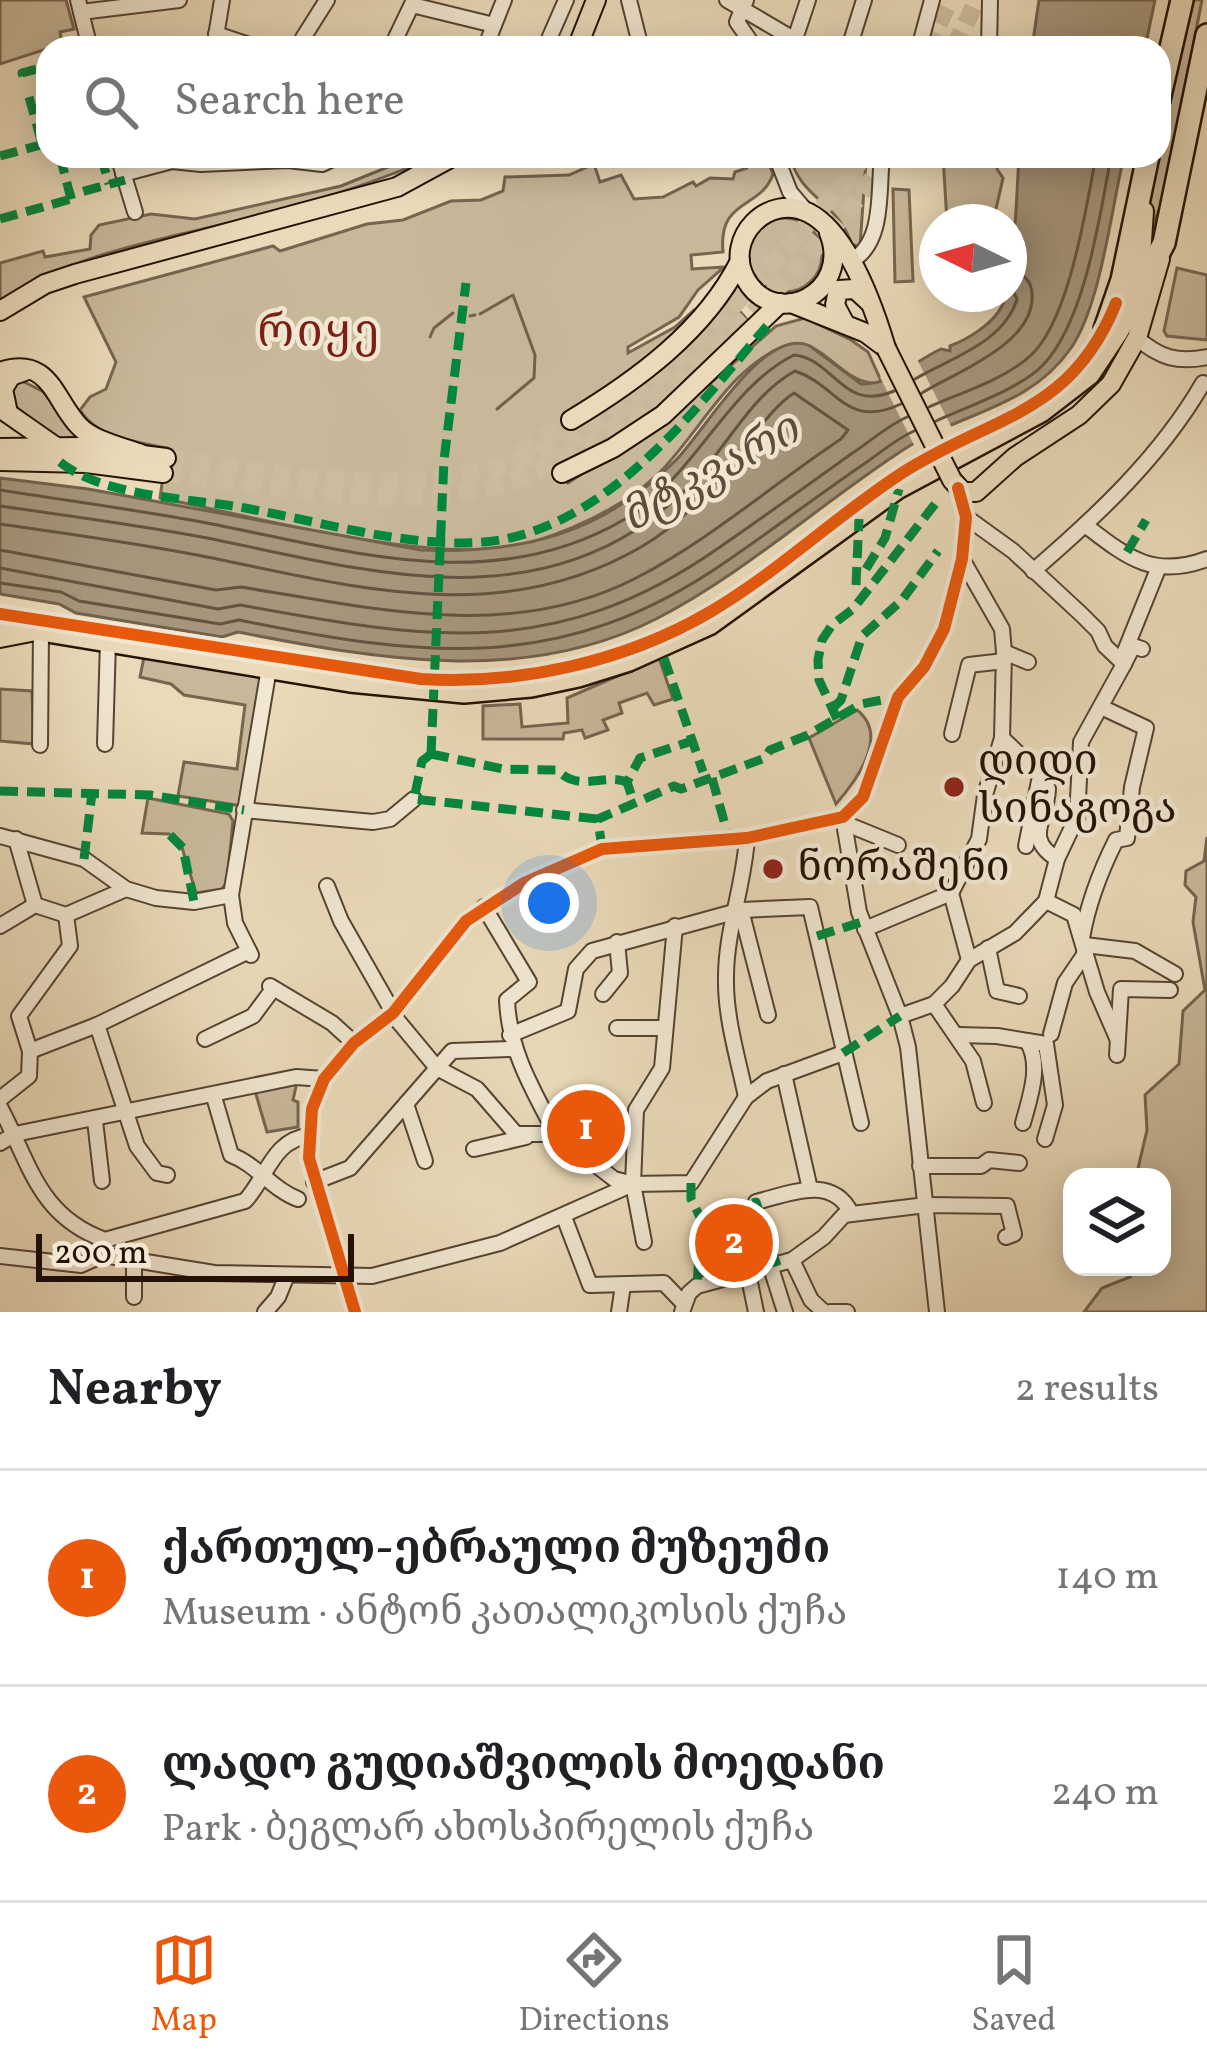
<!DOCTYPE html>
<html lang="en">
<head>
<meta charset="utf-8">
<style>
  body { margin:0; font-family:Vollkorn,"Noto Serif Georgian",serif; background:#f2f2f2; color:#202124 }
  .controls { position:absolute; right:36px; bottom:36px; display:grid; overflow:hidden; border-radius:24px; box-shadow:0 6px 30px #0003 }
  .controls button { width:108px; height:108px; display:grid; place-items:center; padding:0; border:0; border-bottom:3px solid #e0e0e0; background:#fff; color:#202124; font:60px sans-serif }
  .compass { position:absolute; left:919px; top:204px; width:108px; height:108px; border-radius:50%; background:#fff; box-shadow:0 6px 30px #0003; rotate:275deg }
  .scale { position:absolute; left:36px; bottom:30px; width:318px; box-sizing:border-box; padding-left:12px; border:6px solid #231205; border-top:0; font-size:33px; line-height:42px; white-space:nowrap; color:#231205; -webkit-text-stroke:9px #f1e7d2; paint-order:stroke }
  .you { position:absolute; left:549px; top:903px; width:42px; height:42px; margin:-30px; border:9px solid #fff; border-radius:50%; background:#1a73e8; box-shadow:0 0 0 18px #1a73e833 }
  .badge { display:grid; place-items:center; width:78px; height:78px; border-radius:50%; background:#ea580c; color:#fff; font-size:39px; font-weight:700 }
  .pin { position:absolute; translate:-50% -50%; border:6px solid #fff; box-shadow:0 3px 12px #0006 }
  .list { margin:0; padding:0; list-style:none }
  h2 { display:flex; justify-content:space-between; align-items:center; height:156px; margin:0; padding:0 48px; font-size:51px }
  h2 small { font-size:39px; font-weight:400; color:#757577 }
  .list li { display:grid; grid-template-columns:78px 1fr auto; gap:36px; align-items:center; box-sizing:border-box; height:216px; padding:0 48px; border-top:3px solid #e0e0e0 }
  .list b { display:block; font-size:45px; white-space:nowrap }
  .list p { margin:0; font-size:39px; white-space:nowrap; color:#757577 }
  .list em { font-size:39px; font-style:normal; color:#757577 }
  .icon { flex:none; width:66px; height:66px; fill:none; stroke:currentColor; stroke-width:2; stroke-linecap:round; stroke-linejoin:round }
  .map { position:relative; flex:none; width:1207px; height:1312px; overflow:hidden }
  .search { position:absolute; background:#fff; box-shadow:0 6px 30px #0003; left:36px; right:36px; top:36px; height:132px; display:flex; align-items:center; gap:30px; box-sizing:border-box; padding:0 42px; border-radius:36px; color:#757577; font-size:45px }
  .sheet { height:588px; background:#fff }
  nav { display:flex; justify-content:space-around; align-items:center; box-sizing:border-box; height:168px; border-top:3px solid #e0e0e0; background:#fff; font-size:33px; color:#757577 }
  nav a { display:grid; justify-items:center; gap:6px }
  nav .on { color:#ea580c }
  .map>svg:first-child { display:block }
</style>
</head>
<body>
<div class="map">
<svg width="1207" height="1312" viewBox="0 0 1207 1312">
  <rect width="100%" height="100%" fill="#eadab9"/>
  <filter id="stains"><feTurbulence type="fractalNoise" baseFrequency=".00167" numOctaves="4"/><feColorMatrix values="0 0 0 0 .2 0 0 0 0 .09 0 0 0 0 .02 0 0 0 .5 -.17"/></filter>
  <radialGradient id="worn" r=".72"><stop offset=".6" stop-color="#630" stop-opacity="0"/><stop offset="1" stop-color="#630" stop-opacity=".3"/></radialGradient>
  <!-- green -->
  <g fill="#c8b89a" stroke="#766550" stroke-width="3">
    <path d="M0,0H66L74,29L60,32L62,44L0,64Z"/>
    <path d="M1192,0H1202L1163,199L1153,225L1146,217L1168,97Z"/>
    <path d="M415,156H436C379,181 321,200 261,215C172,238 79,250 0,301V263L43,251L45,257L90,249L91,235L99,225L151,214L195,219L341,186Z"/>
    <path d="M754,156L767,160L773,174C761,210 718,197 723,252L691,255L692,269L724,267L698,290L679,317L628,347V353L675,327L694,310L698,314L572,423L727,296L749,322L655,413L559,471L568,483L682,408L776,326L805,318L851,340L868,352L882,383C841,389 823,332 785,346C729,367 699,434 658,474C616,514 533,551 476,550C376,550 259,518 160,498L167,448C137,442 97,438 80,410L90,397L106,389L116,362L84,297L273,246L280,251L367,224L403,220L451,201L481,200L503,191L505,177L569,175L594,164L600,182L621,175L634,199L663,197L693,182L696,186L710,178L733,179L735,172L747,168Z"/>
    <path d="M790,156H851L866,161L860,246L852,245C836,199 801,200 790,156Z"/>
    <path d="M943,156L998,159L997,169L1003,178L993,222H947Z"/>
    <path d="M893,189L909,190L913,281L895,282Z"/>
    <circle cx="785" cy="255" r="37"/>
    <path d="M1177,268L1207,275V340L1167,336L1164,331Z"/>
    <path d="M20,380L44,392L71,427L97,441L57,438L8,401L7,387Z"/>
    <path d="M144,657L261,676L242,806L178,796L184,762L237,769L245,705L184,695L171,684L140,677Z"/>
    <path d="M659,658L673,699L654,705L647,693L619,703L622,713L603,720L608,730L585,738L582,730L564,733L563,739H483V706L520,704L522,727L568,723L567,698Z"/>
    <path d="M0,689L32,691L34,744L0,741Z"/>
    <path d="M857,710C890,736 856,781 836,804L809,738Z"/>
    <path d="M148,798L229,814L233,821L227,882L222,889L196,893L180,841L169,834L142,833Z"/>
    <path d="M1207,837V1312H1084L1102,1288L1130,1277L1120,1267H1162V1177H1136L1147,1130L1145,1095L1179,1064L1183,1011L1205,990L1193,922L1196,897L1185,885L1186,871L1204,861Z"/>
    <path d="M297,1082L293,1100L298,1102V1127L267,1132L255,1091Z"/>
    <path d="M754,1207L773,1265L700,1283L703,1221Z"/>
  </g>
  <!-- water -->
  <g fill="#a6967c" stroke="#72614c" stroke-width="3">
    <path d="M1039,0H1155L1145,48H1032Z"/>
    <path d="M1019,156H1124C1111,210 1101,304 1071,348C1029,409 960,412 903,450C820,504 745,573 656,619C525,686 376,659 238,632L222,637L76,613L59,604L0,594V478L88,489L421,550C522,554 602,534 675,461C703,434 764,325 810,346L861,384C894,385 914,361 941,349L950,351V346C968,339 993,324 1002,306C1014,284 1017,188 1019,156Z"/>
  </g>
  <!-- pier -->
  <path fill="#eadab9" d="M916,357L954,432L916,449L880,377Z"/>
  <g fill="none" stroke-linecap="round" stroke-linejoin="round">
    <!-- shore -->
    <g stroke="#645440" stroke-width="3">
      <path d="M915,379C950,358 1004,343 1017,299L1009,284"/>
      <path d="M922,393C954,373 1035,344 1032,295C1032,280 1022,273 1009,268"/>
      <path d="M929,407C960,393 1003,380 1029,357C1069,323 1086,208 1096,156"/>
      <path d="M936,421C966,407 1020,389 1043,365C1085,321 1100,216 1111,156"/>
      <path d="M0,490C69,501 138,510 207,523C347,550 491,598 625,519C695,477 726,389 794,355C835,359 842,413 894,391"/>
      <path d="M0,506C69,516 139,525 207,538C348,566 502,614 634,531C658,515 684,493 703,471C732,437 755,393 795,371C838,385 845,430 901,404"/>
      <path d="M0,524C69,534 138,543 207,557C355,587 500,629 641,547C683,523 716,484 745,447C760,428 774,406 794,393L848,430L841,439C773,484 710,540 636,578C511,643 372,608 241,587L216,590L0,550"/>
      <path d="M0,568L218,609L240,605C426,639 555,663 720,547C765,516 809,484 854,452C872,440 887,426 907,417"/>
      <path d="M0,583L61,592L79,601L220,624L239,620C425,658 563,675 727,561C772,530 816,497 861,466C879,454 894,440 914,431"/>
    </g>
    <!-- stream -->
    <g stroke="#72614c" stroke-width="3">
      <path d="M480,314L513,295L535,355L534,378L497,409"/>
      <path d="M470,316L475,315"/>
      <path d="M430,337L434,328L453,313"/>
    </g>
    <!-- major-tunnel -->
    <g stroke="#ccbc9e" stroke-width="18" stroke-dasharray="18 9" stroke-linecap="butt">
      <path d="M927,48L950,0"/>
      <path d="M954,48L977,0"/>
      <path d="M519,453L571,420"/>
      <path d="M166,458C234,466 307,482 376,481C429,481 489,475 538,454C664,401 761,274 851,175L863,156"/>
      <path d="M163,473C265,485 410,514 508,483C633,443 812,267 886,160"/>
    </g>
    <!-- minor casing -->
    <g stroke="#554432" stroke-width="18">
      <g id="minor">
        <path d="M78,0L90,48"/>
        <path d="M629,0L641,48"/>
        <path d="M727,0L790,37L796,36L808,0"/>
        <path d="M746,0L737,22L755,48"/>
        <path d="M412,5L494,25"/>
        <path d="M81,12L179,0"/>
        <path d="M216,34L258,48"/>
        <path d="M214,48L222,0"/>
        <path d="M304,48L303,38L327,0"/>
        <path d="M391,48L414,0"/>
        <path d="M485,48L504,0"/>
        <path d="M545,48L566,0"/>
        <path d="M849,48L864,0"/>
        <path d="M919,48L932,0"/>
        <path d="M989,48L990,0"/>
        <path d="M118,156L135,212"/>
        <path d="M776,156L790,192L807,212"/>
        <path d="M123,174L172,161L201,164L288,160L322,164L339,156"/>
        <path d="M851,261C885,243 878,190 882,156"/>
        <path d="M1137,338C1160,358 1178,363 1207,357"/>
        <path d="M966,517L1013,551L1082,615L1098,631L1105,646L1124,664L1133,646L1142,649"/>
        <path d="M1085,525C1128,558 1153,579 1207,559"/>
        <path d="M1033,571C1097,516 1161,456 1203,383"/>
        <path d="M1004,652L1028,662"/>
        <path d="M952,734L969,665L1004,661"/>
        <path d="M1002,738L1041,775L1048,789C1047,821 1023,837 1057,859"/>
        <path d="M105,744L108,641"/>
        <path d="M40,745L41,630"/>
        <path d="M244,810L373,822L390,819L414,799"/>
        <path d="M843,817L859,912L900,1016L908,1047L937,1312"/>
        <path d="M844,823L898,845"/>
        <path d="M0,836L84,859L126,889L156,898L194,902L231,895"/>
        <path d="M16,839L35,905"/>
        <path d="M1026,846L1040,776"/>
        <path d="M327,886L341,921L398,1021L437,1068L477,1089L516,1134H556L614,1179L633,1184"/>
        <path d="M951,893L969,960"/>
        <path d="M1046,901L1074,915L1097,992L1117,1038"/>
        <path d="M484,907L529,982L507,1000C509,1051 533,1090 556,1134"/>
        <path d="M736,913L743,918L768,1015"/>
        <path d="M0,926L35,905L66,915L126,889"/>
        <path d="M865,929L951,893L979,839L985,795L1002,738L1004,652L1002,629L962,559"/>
        <path d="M1082,938C1088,903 1100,872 1116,840L1127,838L1132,787L1146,728L1101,707"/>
        <path d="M988,948L997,991L1019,996"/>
        <path d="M251,955L235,923L231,895L269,668"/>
        <path d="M270,986L332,1023L354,1043"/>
        <path d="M603,994L620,973L617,942"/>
        <path d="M934,1004L973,1061L984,1103"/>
        <path d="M900,1016L934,1004L952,986L969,960L1015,933L1046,901L1057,859L1077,817L1081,742L1124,664L1123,656L1158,569"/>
        <path d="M97,1025L137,1146L157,1173L167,1175"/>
        <path d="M617,1028H665"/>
        <path d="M1051,1034L1065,983L1084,955L1085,945L1135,951L1175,974"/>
        <path d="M510,1035L568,1011L576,969L592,951L741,910L810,907L861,1123"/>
        <path d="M957,1035L997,1036L1046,1044L1055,1105L1045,1139"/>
        <path d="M205,1039L253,1016L273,989"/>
        <path d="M30,1051L97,1025L249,951"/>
        <path d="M1117,1055L1121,989L1170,990"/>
        <path d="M784,1074L810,1189"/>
        <path d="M214,1097L231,1155C256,1164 273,1190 298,1199"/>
        <path d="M746,1097C738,1058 725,1017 726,977C726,930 744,885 747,838"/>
        <path d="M0,1099L29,1076L30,1051L19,1016L70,946L66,915"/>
        <path d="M406,1104L425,1161"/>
        <path d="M0,1107C30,1163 38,1216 105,1240"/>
        <path d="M95,1121L102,1181"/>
        <path d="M1023,1123C1030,1097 1042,1065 1027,1041"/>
        <path d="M0,1143L15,1134L296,1077L324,1079"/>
        <path d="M474,1149L526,1137"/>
        <path d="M920,1166H981L989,1160L1019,1163"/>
        <path d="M314,1182L350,1168L452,1051L513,1049"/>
        <path d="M756,1202C789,1194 832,1174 851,1213"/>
        <path d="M564,1217L590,1285L664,1283L684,1304"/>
        <path d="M105,1240L245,1201C266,1179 273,1139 309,1136"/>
        <path d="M644,1242L633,1184L636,1110L662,1068L675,926"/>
        <path d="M0,1256L81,1265L103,1255L214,1273L372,1276L500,1243L633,1184L691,1183L746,1097L767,1081L843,1053"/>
        <path d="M134,1260V1297"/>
        <path d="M792,1260L811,1300L824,1312"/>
        <path d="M771,1268L785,1312"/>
        <path d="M748,1273L756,1312"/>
        <path d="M265,1312L278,1297L287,1275"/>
        <path d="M355,1312L309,1158L312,1109L324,1079L354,1043L393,1013L466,921L524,883L602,849L747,838L843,817L863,797L898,697L924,667L944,629L962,559L966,517L958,488"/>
        <path d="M619,1312L623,1285"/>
        <path d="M682,1312L689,1293L697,1286L792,1260L824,1237L844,1215L926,1205L1007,1206L1014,1234L1006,1237"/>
        <path d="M830,1312H847"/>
      </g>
    </g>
    <!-- major casing -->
    <g stroke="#231205" stroke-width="22">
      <g id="major">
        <path d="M577,48L596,0"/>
        <path d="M829,233C853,293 774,332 745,278C724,238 768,192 809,213C849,234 874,308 886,348"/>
        <path d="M1139,285L1144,211"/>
        <path d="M791,303L866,333L886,348"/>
        <path d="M0,311L45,284L75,274L397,187L454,156"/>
        <path d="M845,324L835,305L838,290L855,289L869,302"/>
        <path d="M0,372C50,355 54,400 79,426C93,441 122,447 141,454"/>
        <path d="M0,408L56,447"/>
        <path d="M8,413L3,389L11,376L25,371"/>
        <path d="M571,420C636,381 705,331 740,261"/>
        <path d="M0,448L79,447L166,458"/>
        <path d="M0,461L86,463L163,473"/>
        <path d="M562,473L613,448L663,415L780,303"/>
        <path d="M952,480L963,492H976L1015,457L1079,415L1111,384L1137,338L1160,259"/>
        <path d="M0,638L36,631"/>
      </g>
    </g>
    <!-- highway casing -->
    <g stroke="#231205" stroke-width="26">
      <g id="highway">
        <path d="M1159,100L1182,0"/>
        <path d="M1105,329L1122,280L1148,156"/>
        <path d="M0,623L350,681L464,692L531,686L578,676L629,660L709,624L897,488L1041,411L1089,374L1117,332L1164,243L1207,35"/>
      </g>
    </g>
    <!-- minor -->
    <use href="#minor" stroke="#f1e7d2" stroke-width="14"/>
    <!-- major -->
    <use href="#major" stroke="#eadab9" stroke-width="18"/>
    <!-- highway -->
    <use href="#highway" stroke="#eadab9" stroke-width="21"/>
    <!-- major-bridge casing -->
    <g stroke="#231205" stroke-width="22" stroke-linecap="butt">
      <path id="major-bridge" d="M886,348L952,480"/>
    </g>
    <!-- major-bridge -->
    <use href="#major-bridge" stroke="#eadab9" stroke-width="18"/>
    <!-- quiet -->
    <g stroke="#00873e" stroke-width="9" stroke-dasharray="18 9" stroke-linecap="butt">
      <path d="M23,76L22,73L48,66"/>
      <path d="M29,97L42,144"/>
      <path d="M0,156L48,143"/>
      <path d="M60,156L70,195L125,180"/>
      <path d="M101,156L109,184"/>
      <path d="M0,219L71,199L70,195"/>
      <path d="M60,462C103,497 190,498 245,508C316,521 391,543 463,543C596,544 689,416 767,326"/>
      <path d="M1127,552L1146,520"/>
      <path d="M866,569L885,538L899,489"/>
      <path d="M856,585L859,519"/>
      <path d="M664,658L703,772"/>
      <path d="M833,708L841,700L862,636L902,600L938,551"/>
      <path d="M837,719L819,680L818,660L822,640L832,625L853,609L935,504"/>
      <path d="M431,754L444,460L466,283"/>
      <path d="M431,754L422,761L414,799L598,819"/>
      <path d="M431,754L503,769L557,770C580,793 602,773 627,782"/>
      <path d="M712,778L729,839"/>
      <path d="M0,791L150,795L244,810"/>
      <path d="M631,794L627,782L640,758L692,741"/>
      <path d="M170,835L183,848L194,902"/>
      <path d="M602,849L598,819L674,786L681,789L765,758L770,750L808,735L861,704L898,697"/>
      <path d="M84,859L92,793"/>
      <path d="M817,936L862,922"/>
      <path d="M843,1053L900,1016"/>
      <path d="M691,1183V1199L701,1219L697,1286"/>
      <path d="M701,1219L756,1202L777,1266"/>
    </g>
    <!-- cycleway casing -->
    <g stroke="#f1e7d2" stroke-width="20">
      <g id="cycleway">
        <path d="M0,614L421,679C519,685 625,662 710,612C778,572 836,516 902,473C993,415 1071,415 1116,303"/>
        <path d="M355,1312L309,1158L312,1109L324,1079L354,1043L393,1013L466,921L524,883L602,849L747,838L843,817L863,797L898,697L924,667L944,629L962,559L966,517L958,488"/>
      </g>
    </g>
    <!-- cycleway -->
    <use href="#cycleway" stroke="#e8590c" stroke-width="12"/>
  </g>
  <!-- markers -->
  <g fill="#8f2418" stroke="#f1e7d2" stroke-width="4.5">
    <circle cx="954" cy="787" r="12"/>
    <circle cx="773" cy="869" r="12"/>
  </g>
  <g text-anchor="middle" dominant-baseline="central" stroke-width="9" stroke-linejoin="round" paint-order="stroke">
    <!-- poi labels -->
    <g font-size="42" fill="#231205" stroke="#f1e7d2" text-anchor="start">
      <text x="978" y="763">დიდი<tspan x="978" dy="48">სინაგოგა</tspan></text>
      <text x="797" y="869">ნორაშენი</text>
    </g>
    <!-- neighbourhood labels -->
    <g font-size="45" letter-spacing="3" fill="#7a1f14" stroke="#f1e7d2">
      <text x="320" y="334">რიყე</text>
    </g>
    <!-- water labels -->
    <g font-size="45" font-style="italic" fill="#5e4d3b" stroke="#f1e7d2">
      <text transform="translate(711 475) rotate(-29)">მტკვარი</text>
    </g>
  </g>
  <rect width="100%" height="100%" filter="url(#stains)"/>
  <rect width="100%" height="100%" fill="url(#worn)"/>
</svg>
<div class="controls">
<button><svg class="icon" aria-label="layers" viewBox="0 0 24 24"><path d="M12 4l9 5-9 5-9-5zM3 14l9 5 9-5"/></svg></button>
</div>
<svg class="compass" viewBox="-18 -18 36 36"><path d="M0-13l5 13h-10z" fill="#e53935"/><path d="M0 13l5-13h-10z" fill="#757577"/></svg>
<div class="scale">200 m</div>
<div class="you"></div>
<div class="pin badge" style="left:586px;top:1129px">1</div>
<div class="pin badge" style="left:734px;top:1243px">2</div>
<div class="search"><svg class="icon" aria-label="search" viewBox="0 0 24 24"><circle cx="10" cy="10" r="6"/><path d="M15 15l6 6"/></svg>Search here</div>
</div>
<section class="sheet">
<h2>Nearby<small>2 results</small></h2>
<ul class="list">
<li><span class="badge">1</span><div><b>ქართულ-ებრაული მუზეუმი</b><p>Museum · ანტონ კათალიკოსის ქუჩა</p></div><em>140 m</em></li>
<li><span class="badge">2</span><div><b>ლადო გუდიაშვილის მოედანი</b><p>Park · ბეგლარ ახოსპირელის ქუჩა</p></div><em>240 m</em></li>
</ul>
</section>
<nav>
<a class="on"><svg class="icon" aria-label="map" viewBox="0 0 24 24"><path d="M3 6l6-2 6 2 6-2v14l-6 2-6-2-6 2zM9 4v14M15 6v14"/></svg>Map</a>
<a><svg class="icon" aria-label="directions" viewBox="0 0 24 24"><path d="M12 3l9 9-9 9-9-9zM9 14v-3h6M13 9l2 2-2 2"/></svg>Directions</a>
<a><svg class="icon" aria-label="saved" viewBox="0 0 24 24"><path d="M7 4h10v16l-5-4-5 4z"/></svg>Saved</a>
</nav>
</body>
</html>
